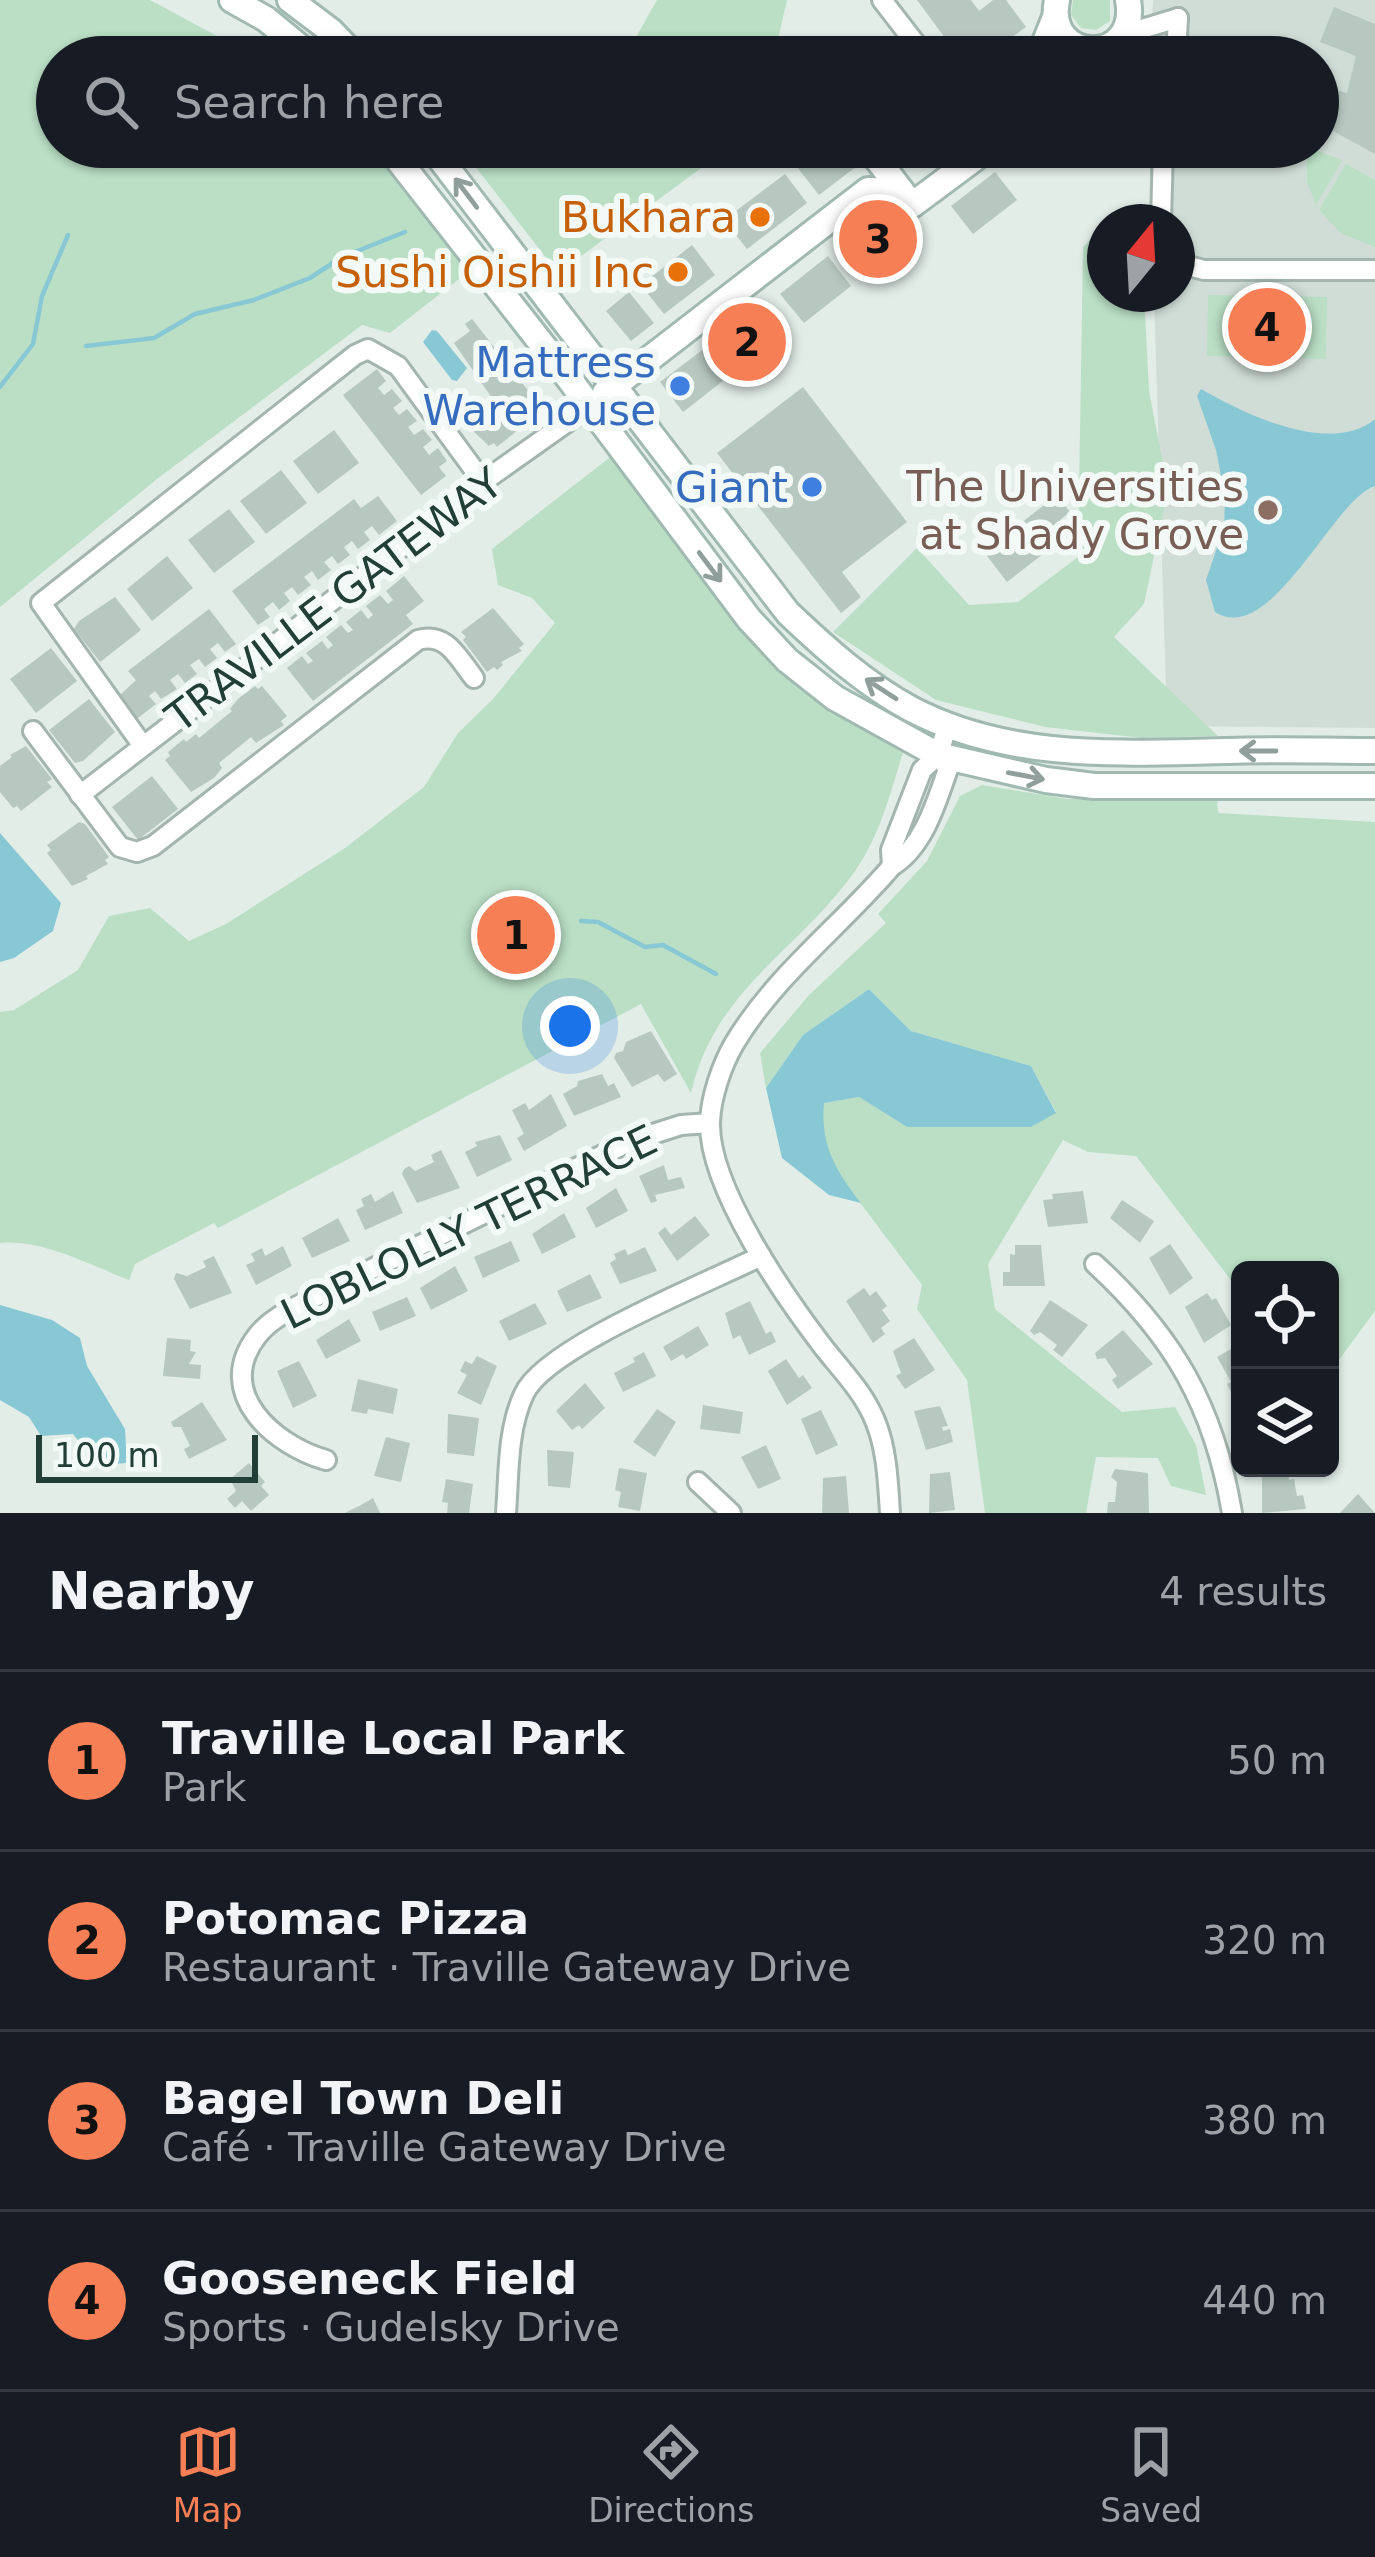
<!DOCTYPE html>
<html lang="en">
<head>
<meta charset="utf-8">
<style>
  body { margin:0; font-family:"DejaVu Sans",sans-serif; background:#20242c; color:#f1f3f6 }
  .controls { position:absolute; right:36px; bottom:36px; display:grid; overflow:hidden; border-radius:18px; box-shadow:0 3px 9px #0004 }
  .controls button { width:108px; height:108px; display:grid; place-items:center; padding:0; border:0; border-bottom:3px solid #363941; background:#171b24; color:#f1f3f6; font:60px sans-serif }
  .compass { position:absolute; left:1087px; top:204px; width:108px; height:108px; border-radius:50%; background:#171b24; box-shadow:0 3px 9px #0004; rotate:18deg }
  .scale { position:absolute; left:36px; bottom:30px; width:222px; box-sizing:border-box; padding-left:12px; border:6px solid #213f37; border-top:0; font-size:33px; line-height:42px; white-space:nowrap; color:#213f37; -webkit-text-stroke:9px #f3f9f6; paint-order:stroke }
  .you { position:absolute; left:570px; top:1026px; width:42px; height:42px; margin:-30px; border:9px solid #fff; border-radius:50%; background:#1a73e8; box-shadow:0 0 0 18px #1a73e833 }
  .badge { display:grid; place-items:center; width:78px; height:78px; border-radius:50%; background:#f77f56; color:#111; font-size:39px; font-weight:700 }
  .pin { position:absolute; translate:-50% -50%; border:6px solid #fff; box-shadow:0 3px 12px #0006 }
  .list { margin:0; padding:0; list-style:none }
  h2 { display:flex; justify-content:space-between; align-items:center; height:156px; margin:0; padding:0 48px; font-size:51px }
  h2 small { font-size:39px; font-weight:400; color:#9ea1a6 }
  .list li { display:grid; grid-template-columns:78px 1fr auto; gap:36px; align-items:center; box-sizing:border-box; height:180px; padding:0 48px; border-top:3px solid #363941 }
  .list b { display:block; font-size:45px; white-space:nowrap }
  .list p { margin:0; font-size:39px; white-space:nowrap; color:#9ea1a6 }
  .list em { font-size:39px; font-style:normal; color:#9ea1a6 }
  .icon { flex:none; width:66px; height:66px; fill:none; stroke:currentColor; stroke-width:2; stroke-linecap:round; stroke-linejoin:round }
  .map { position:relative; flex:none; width:1375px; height:1513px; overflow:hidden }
  .search { position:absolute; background:#171b24; box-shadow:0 3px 9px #0004; left:36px; right:36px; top:36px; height:132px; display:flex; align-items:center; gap:30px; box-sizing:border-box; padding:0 42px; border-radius:66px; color:#9ea1a6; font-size:45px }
  .sheet { height:876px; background:#171b24 }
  nav { display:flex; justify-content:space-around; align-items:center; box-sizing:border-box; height:168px; border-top:3px solid #363941; background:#171b24; font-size:33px; color:#9ea1a6 }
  nav a { display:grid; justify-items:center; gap:6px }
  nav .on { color:#f77f56 }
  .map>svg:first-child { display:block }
</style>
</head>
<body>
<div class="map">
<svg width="1375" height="1513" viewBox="0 0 1375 1513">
  <rect width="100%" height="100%" fill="#e2ede8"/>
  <!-- built -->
  <path fill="#d0ddd7" d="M1153,0H1375V728L1167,726L1154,294H1177V222H1152L1150,147H1318V57H1150Z"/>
  <!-- green -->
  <g fill="#badfc5">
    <path d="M0,0H150L256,57H57V147H388L477,265L390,333L362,325L157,479L0,607Z"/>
    <path d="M657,0H787L774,57H621L626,55Z"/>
    <path d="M1073,0H1110V21L1096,30L1081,28L1071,15Z"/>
    <path d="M477,147H730L558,273L467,156Z"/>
    <path d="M1307,147L1342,160L1316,205L1307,182Z"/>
    <path d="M1346,164L1375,180V247L1342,234L1319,210Z"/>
    <path d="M1105,225V294H1144L1149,391L1168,489L1144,604L1114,637L1218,736L1142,738L1045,727L936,700L833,632L917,548L969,605L1018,602L1078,557L1083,247Z"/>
    <path d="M1208,295L1327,297L1326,359L1207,356Z"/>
    <path d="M622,448L749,619L907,740C893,782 883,830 857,868C801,950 715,987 691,1093L641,1004L218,1228L214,1223L135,1264L129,1280C90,1265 42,1239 0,1243V1012L14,1010L78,970L109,916L150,908L189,941L226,924L345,848L424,787L458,733L493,699L555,623L532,598L498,585L492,549Z"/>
    <path d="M982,785L1067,799L1217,797L1218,813L1375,822V1311L1330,1372V1270H1240V1292L1136,1156L1088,1152L1063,1140L988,1264L995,1309L1122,1412L1175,1407L1196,1445L1206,1495L1171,1486L1158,1458L1096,1457L1086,1513H985L967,1380L917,1309L922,1285L837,1172L822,1136L823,1103L859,1097L907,1127H1031L1056,1112L1031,1066L911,1031L869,989L803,1035L766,1088L760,1053L809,995L886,923L878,914L927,861L960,796Z"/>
  </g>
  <!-- water -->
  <g fill="#88c8d4">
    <path d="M432,330L437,331L467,368L457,381L452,380L423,342Z"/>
    <path d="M1201,389C1244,414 1331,456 1375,419V486C1333,499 1271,648 1215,612L1206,580L1224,527L1225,497L1216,450L1197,396Z"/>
    <path d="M0,833L61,903L53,931L14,958L0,962Z"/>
    <path d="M869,989L911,1031L1031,1066L1056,1113L1031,1127H907L859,1097L824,1103C820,1145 836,1171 861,1203L829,1195L782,1158L766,1088L803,1035Z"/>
    <path d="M0,1305L52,1320L80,1338L87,1366L125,1429L127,1463L98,1465L73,1434L41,1436L29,1417L0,1400Z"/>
  </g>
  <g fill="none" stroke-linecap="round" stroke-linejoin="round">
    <!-- stream -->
    <g stroke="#88c8d4" stroke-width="4.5">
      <path d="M86,346L154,338L195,314L254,300L310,278L342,257L405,232"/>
      <path d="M0,387L33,344L42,296L68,235"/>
      <path d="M581,921L598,922L645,947L663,945L716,974"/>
    </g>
  </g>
  <!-- building -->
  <g fill="#b7c8c1">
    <path d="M917,0H971L979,11L993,0H1006L1026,27L985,57H959Z"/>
    <path d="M1334,7L1375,24V154L1322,125L1336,90L1347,93L1356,56L1320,42Z"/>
    <path d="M822,147H849L861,163L819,195L797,167Z"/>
    <path d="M995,172L1017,200L973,234L951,206Z"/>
    <path d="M785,174L807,203L747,249L724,220Z"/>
    <path d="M892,205L915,234L864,274L841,245Z"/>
    <path d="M692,245L715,275L664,314L641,285Z"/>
    <path d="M828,256L851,286L804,323L780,294Z"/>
    <path d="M629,292L654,323L631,341L606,311Z"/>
    <path d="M750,314L773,345L736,372L713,340Z"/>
    <path d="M472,319L527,389L537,391L543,399L541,409L518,420L523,426L497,447L494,443L489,446L474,432L473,426L478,422L474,417L494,401L454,343L470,331L465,324Z"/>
    <path d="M705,348L728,377L683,412L660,382Z"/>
    <path d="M377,369L386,381L378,388L384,395L392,389L402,401L393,408L399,415L407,409L417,421L408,427L414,435L423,429L432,440L423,447L429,455L438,448L447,461L439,467L446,476L421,495L343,395Z"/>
    <path d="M803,387L907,522L842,572L861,597L841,613L717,453Z"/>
    <path d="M334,430L359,463L318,494L293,461Z"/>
    <path d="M281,470L307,503L266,534L240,501Z"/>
    <path d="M1057,495L1070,512L1060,520L1070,533L1007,582L984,552Z"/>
    <path d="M378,496L397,521L379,535L372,526L364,532L370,540L358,549L352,541L344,547L350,555L338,564L332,556L324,562L331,570L318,580L312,571L304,577L311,585L298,595L292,587L284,593L290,601L279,610L273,602L264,609L270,617L258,625L232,591L354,499L361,508Z"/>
    <path d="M229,509L255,542L214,573L188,540Z"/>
    <path d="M167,556L193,588L152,621L127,589Z"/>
    <path d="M404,576L424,601L406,615L413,624L313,701L287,668L302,656L308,664L313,661L306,653L322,641L328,649L333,645L326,637L341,625L348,633L353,630L346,622L361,610L368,619L373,615L366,606L380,595L388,604L393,600L386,591Z"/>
    <path d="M115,597L141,630L100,662L74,629L79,621Z"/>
    <path d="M493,608L524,644L519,648L522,651L501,662L503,665L497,670L494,667L487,672L463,640L466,637L461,632Z"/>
    <path d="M209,609L236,644L225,652L218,643L210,649L217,658L205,667L199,659L190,665L197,674L185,683L178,674L170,680L177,689L161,699L155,691L149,696L156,704L138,718L133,716L124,700L118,697L136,680L128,671Z"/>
    <path d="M51,648L77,681L36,713L10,679Z"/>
    <path d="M255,686L258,689L262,686L287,716L281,721L284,725L256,743L251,737L219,763L222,768L214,778L191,792L165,760L170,756L168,752L184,739L186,742L196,734L199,738L232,711L230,709L238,699Z"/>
    <path d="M89,699L115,732L83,761L75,763L49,730Z"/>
    <path d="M26,746L52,779L47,782L52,787L21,811L17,806L13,808L0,792V766L12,757L10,755Z"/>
    <path d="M152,776L178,809L138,840L112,807Z"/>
    <path d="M79,822L85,824L109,857L105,860L108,864L86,876L88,879L72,886L47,853L51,850L47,845Z"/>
    <path d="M651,1031L677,1074L664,1082L658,1074L632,1087L614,1058L616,1053L623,1051L626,1042Z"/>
    <path d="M602,1074L608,1086L614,1083L621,1097L574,1116L563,1094L577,1086L578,1081Z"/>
    <path d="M551,1094L567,1126L524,1151L517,1138L524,1134L512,1110L525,1103L529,1110Z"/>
    <path d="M500,1135L512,1160L477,1177L465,1152L477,1146L475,1142Z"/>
    <path d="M441,1150L460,1188L417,1203L402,1174L404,1169L409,1166L415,1171L434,1162L431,1155Z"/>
    <path d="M664,1165L668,1180L681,1177L685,1188L655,1195L657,1201L651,1203L639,1176Z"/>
    <path d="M616,1188L628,1211L596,1228L586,1208Z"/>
    <path d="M393,1191L403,1213L365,1230L356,1210L364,1206L361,1199L371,1194L375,1202Z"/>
    <path d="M1083,1191L1088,1223L1048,1227L1043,1200L1053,1199L1052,1194Z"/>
    <path d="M1122,1200L1154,1221L1140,1243L1110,1218Z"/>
    <path d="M564,1213L576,1237L542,1254L532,1234Z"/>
    <path d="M695,1216L710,1235L677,1261L658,1233L665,1227L671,1235Z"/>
    <path d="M338,1218L350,1241L312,1258L302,1238Z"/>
    <path d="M511,1241L520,1261L483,1278L474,1257Z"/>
    <path d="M1170,1244L1193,1278L1170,1295L1149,1258Z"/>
    <path d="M1015,1245H1041L1045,1286H1003V1272H1010V1254L1015,1255Z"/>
    <path d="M283,1246L292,1266L256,1285L246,1265L255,1261L251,1254L262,1248L265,1256Z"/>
    <path d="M645,1247L657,1271L620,1284L610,1263L616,1259L614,1254L625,1249L628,1255Z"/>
    <path d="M214,1256L232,1293L190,1309L174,1279L176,1273L187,1276L206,1267L203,1261Z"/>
    <path d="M455,1266L468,1291L431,1310L420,1288Z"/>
    <path d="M590,1274L602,1298L567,1312L557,1291Z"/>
    <path d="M864,1288L870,1296L876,1291L887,1306L882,1310L890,1321L881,1328L885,1334L873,1343L846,1301Z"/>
    <path d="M1207,1293L1212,1300L1216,1298L1231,1325L1204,1343L1185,1307Z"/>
    <path d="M407,1297L416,1316L380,1331L372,1312Z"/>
    <path d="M1050,1300L1088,1325L1062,1357L1053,1350L1057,1345L1040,1332L1034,1335L1030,1331Z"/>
    <path d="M750,1301L766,1334L771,1331L776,1342L749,1355L740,1335L733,1339L725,1313Z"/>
    <path d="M535,1303L547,1324L509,1341L499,1321Z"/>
    <path d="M349,1319L361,1341L326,1359L316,1340Z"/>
    <path d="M698,1326L709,1345L686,1359L683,1354L671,1361L663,1347Z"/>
    <path d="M1123,1330L1153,1364L1118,1389L1112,1380L1117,1376L1105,1358L1097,1359L1095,1353Z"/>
    <path d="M167,1338L191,1340L190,1351L196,1352L189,1364L201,1365L200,1379L163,1376Z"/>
    <path d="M914,1338L935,1370L905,1389L896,1376L901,1373L893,1351Z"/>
    <path d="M1240,1344V1395L1234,1398L1227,1384L1231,1382L1217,1357Z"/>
    <path d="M644,1352L656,1376L623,1392L614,1373L635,1362L633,1358Z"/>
    <path d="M477,1356L497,1366L481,1405L457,1393L467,1375L460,1371L465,1361L472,1364Z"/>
    <path d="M786,1359L799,1378L803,1375L812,1388L787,1405L768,1371Z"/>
    <path d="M299,1361L317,1396L293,1408L277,1371Z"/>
    <path d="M358,1379L398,1389L393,1414L368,1409L367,1414L351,1411Z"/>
    <path d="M585,1383L605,1408L582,1429L579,1425L572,1430L556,1411Z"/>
    <path d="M202,1402L227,1440L189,1459L184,1449L190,1446L181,1427H173L171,1422Z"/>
    <path d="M703,1405L743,1412L740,1434L700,1429Z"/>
    <path d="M940,1406L948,1426L942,1427L943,1431L950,1429L953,1442L926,1450L914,1411Z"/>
    <path d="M657,1409L676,1422L655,1457L633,1442Z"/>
    <path d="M821,1410L838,1445L816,1455L801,1419Z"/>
    <path d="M448,1414L479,1418L474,1456L447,1453Z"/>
    <path d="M386,1437L410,1443L401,1482L374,1476Z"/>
    <path d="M766,1445L781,1479L758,1489L741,1457Z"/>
    <path d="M547,1450L574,1452L570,1488L548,1486Z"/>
    <path d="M249,1463L265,1482L261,1486L269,1495L251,1511L242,1501L235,1508L227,1499L236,1491L230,1479Z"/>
    <path d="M619,1468L647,1473L640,1511L618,1507L621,1492L615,1490Z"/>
    <path d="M1115,1469L1148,1473L1149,1513H1107L1108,1502H1115L1117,1482L1111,1477Z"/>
    <path d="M1288,1470L1289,1480L1294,1479L1297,1496L1303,1495L1306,1509L1262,1513V1474Z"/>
    <path d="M950,1472L955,1510L929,1513L930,1474Z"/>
    <path d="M846,1476L849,1513H822L823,1478Z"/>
    <path d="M446,1479L473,1484L469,1513H447L448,1503L442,1502Z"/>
    <path d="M1358,1494L1375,1513H1340Z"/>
    <path d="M373,1498L380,1513H345L361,1505Z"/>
  </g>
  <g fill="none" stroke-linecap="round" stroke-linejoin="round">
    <!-- street casing -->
    <g stroke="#a4b5af" stroke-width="24">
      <g id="street">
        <path d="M882,0L926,57"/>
        <path d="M1122,35L1178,18"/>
        <path d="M1176,57L1178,18"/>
        <path d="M1161,222L1163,147"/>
        <path d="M1177,263L1204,270H1375"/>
        <path d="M33,731L120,847L137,852L153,846L418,640C447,632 458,658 474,678"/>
        <path d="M143,746L41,603L355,355L368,349L398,366L483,482"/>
        <path d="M80,795L460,502L477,486L590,406"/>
        <path d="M892,866L891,850L922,770L938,755L948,725"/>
        <path d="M1095,1264C1174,1337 1214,1406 1232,1513"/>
        <path d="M326,1460C274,1445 213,1393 257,1336C271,1318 292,1309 311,1299L631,1141L681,1125L710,1123"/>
        <path d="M698,1482L731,1513"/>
        <path d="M506,1513C509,1475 507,1430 524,1394C545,1347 710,1282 761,1256"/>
        <path d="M890,1513C888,1483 887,1451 876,1423C865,1394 843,1372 824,1348C785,1297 708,1187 710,1122C711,1096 722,1065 734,1044C775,975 841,926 892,866C924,846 936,803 948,769L938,755"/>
      </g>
    </g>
    <!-- secondary casing -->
    <g stroke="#a0b9b1" stroke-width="30">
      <g id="secondary">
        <path d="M232,0L266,19L312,57"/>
        <path d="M290,0L331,31L356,57"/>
        <path d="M1057,0C1044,64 1140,67 1128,0"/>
        <path d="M1039,57L1055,17"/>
        <path d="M388,147L570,380L749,619L787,660L835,698L938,755L1046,780L1094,786H1375"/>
        <path d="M431,147L788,613C826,649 865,684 911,709C1011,761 1119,753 1227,751C1277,749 1326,751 1375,751"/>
        <path d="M868,147L912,205L990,147"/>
        <path d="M605,393L868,190L901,191"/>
      </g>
    </g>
    <!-- street -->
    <use href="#street" stroke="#fff" stroke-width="18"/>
    <!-- secondary -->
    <use href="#secondary" stroke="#fff" stroke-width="24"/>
  </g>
  <!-- one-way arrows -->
  <defs><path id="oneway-shaft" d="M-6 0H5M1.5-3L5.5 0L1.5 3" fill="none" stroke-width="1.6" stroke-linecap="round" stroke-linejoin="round" transform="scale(3)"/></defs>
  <g stroke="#909f9b">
    <use href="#oneway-shaft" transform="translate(466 193) rotate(-127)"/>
    <use href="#oneway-shaft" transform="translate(710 567) rotate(53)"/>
    <use href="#oneway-shaft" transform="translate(881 689) rotate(-147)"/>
    <use href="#oneway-shaft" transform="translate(1258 751) rotate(-180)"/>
    <use href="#oneway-shaft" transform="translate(1026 776) rotate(11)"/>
  </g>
  <!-- markers -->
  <g fill="#e8710a" stroke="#f3f9f6" stroke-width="4.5">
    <circle cx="760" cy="217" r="12"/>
    <circle cx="678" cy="272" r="12"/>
  </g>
  <g fill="#3f7fe0" stroke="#f3f9f6" stroke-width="4.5">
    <circle cx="680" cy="386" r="12"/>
    <circle cx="812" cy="487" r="12"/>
  </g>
  <circle fill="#8d6e63" stroke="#f3f9f6" stroke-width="4.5" cx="1268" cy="510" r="12"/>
  <g text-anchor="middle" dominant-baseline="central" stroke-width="12" stroke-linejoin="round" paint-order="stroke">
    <!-- food labels -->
    <g font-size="42" fill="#c56008" stroke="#f3f9f6" text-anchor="end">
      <text x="736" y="217">Bukhara</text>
      <text x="654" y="272">Sushi Oishii Inc</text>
    </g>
    <!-- shop labels -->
    <g font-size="42" fill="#366cbe" stroke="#f3f9f6" text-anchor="end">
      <text x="656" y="362">Mattress<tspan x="656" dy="48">Warehouse</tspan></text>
      <text x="788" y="487">Giant</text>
    </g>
    <!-- education labels -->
    <g font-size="42" fill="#785e54" stroke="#f3f9f6" text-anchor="end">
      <text x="1244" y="486">The Universities<tspan x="1244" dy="48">at Shady Grove</tspan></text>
    </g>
    <!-- street labels -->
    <g font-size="42" fill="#213f37" stroke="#f3f9f6">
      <text transform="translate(334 600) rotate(-37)">TRAVILLE GATEWAY</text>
      <text transform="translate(469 1227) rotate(-26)">LOBLOLLY TERRACE</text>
    </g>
  </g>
</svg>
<div class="controls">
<button><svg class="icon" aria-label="locate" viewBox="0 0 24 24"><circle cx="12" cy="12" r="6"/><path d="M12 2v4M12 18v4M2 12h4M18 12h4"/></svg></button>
<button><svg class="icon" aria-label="layers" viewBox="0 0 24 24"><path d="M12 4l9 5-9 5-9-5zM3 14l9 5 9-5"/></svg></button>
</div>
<svg class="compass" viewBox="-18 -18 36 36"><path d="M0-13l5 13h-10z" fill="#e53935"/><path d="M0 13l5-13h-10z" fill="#9ea1a6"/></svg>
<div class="scale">100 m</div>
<div class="you"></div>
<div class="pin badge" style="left:516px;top:935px">1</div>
<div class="pin badge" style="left:747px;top:342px">2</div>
<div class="pin badge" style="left:878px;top:239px">3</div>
<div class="pin badge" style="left:1267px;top:327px">4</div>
<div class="search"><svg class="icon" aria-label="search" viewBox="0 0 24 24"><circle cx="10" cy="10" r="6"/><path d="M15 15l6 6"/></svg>Search here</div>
</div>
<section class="sheet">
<h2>Nearby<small>4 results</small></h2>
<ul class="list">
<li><span class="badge">1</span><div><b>Traville Local Park</b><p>Park</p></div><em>50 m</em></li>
<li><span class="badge">2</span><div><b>Potomac Pizza</b><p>Restaurant · Traville Gateway Drive</p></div><em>320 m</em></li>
<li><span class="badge">3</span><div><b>Bagel Town Deli</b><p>Café · Traville Gateway Drive</p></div><em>380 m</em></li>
<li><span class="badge">4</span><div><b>Gooseneck Field</b><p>Sports · Gudelsky Drive</p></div><em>440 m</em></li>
</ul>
</section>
<nav>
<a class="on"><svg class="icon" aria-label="map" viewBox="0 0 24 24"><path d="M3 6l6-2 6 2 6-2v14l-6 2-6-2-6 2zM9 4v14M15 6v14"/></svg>Map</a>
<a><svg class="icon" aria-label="directions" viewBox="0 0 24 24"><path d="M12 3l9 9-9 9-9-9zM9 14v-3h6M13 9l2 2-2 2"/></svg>Directions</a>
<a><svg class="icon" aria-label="saved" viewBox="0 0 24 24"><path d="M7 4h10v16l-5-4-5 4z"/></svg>Saved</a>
</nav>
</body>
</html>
